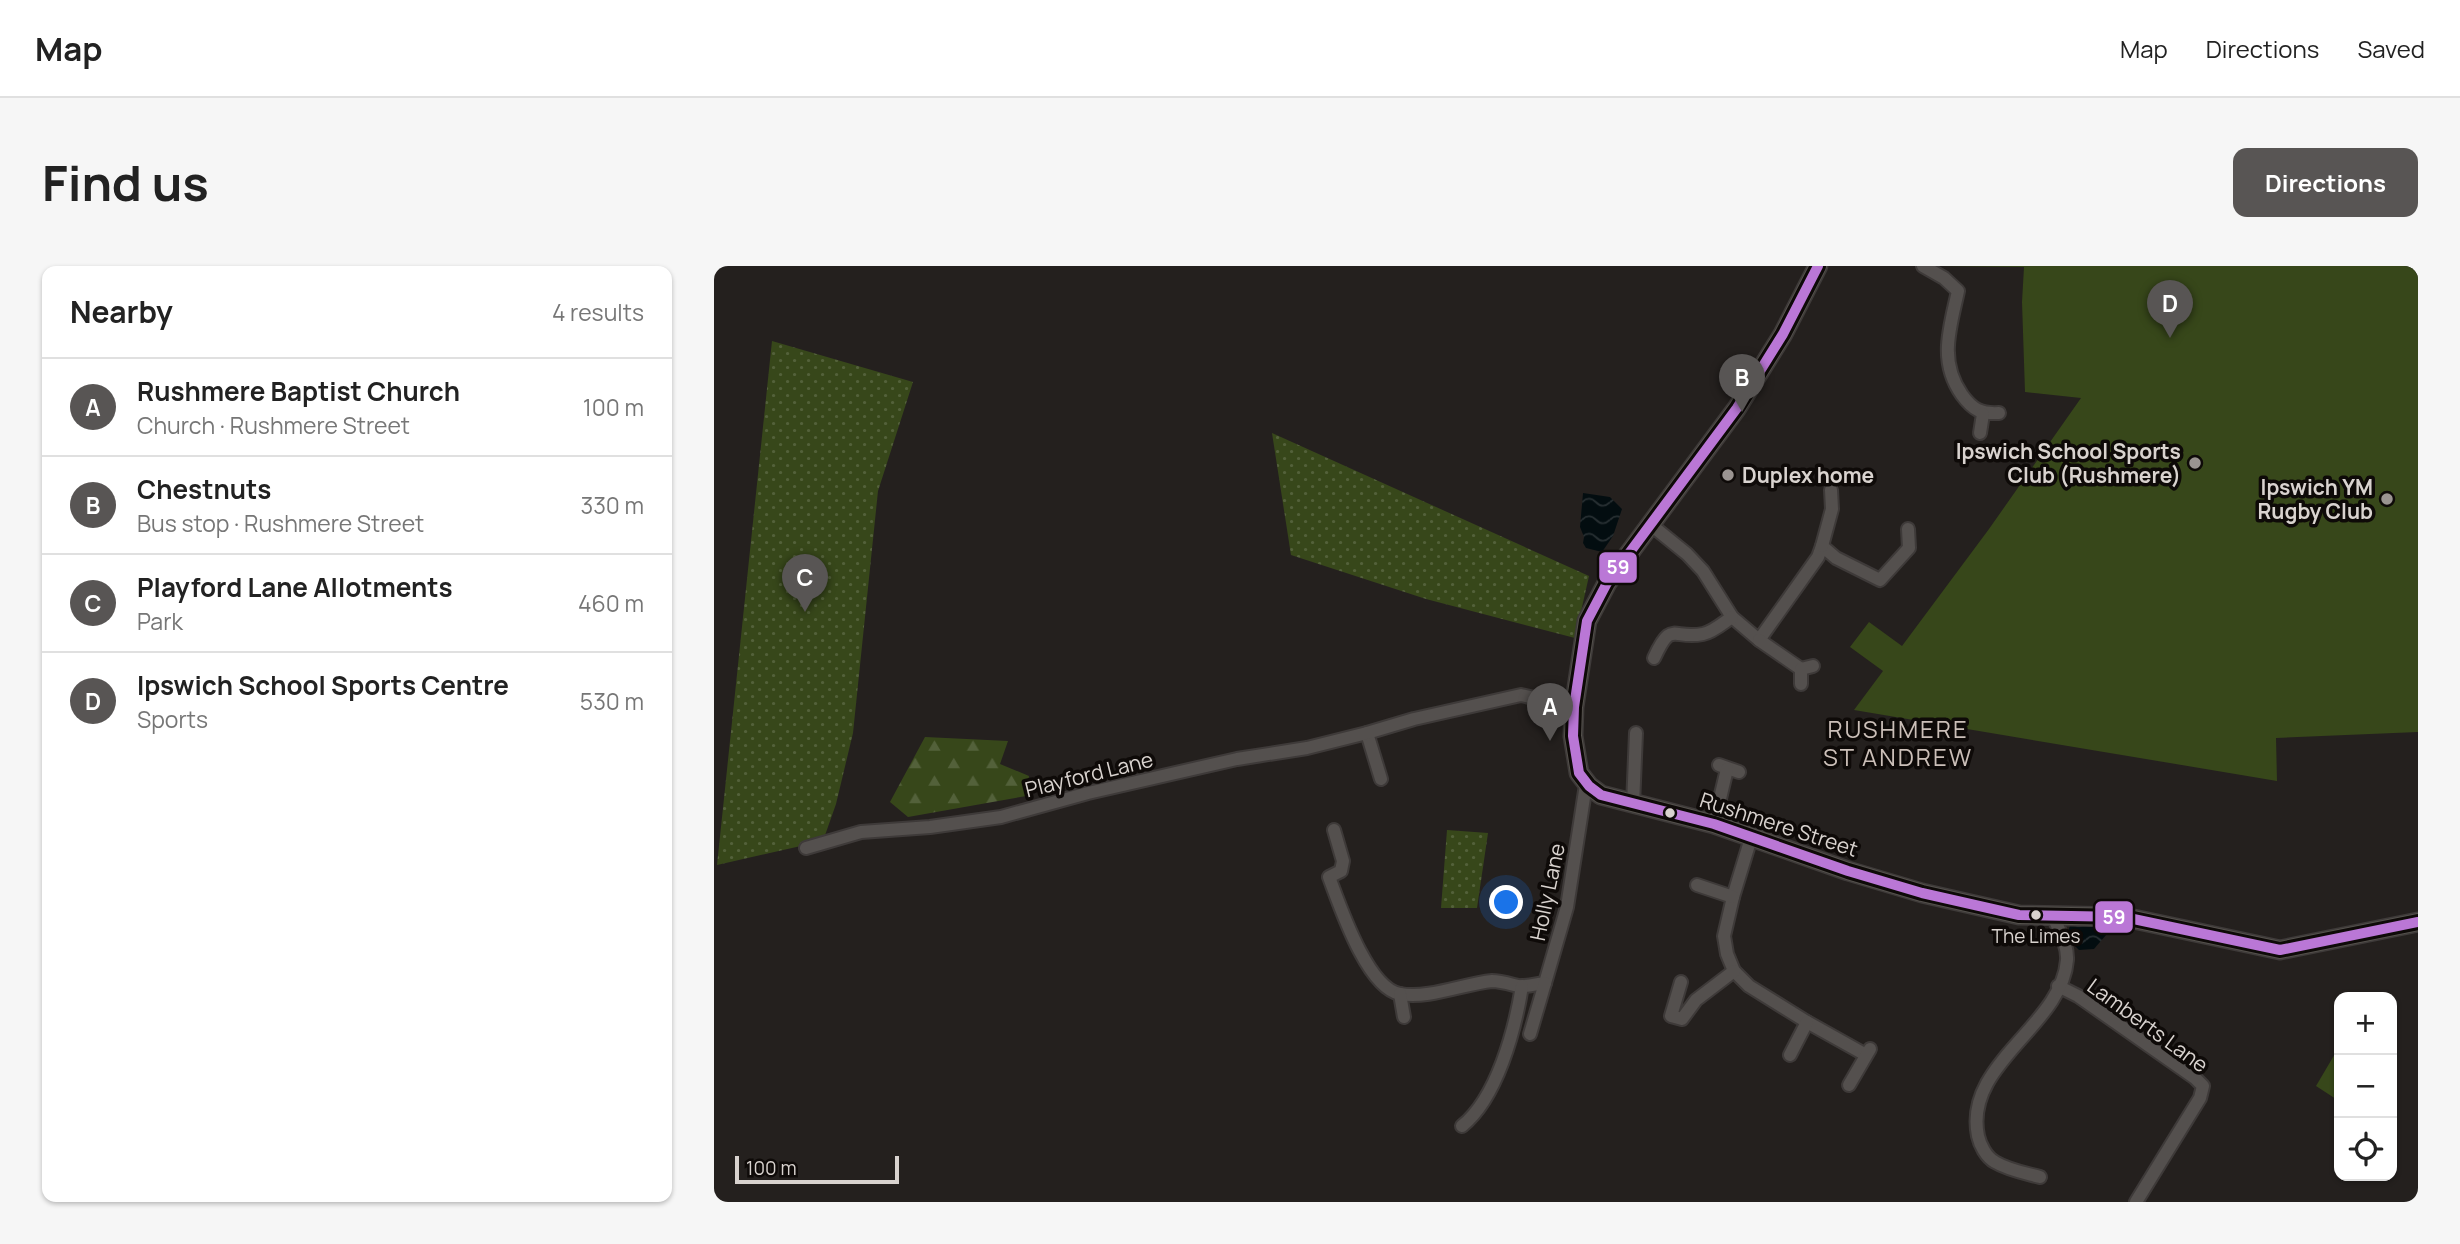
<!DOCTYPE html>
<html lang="en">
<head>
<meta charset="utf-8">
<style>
  body { margin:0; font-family:Manrope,sans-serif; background:#f6f6f6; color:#222 }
  .controls { position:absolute; right:21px; bottom:21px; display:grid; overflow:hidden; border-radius:14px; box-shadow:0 2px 5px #0004 }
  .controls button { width:63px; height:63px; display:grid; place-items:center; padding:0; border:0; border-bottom:2px solid #e0e0e0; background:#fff; color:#222; font:35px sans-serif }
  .scale { position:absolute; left:21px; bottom:18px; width:164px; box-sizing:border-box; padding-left:7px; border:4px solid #d9d3cf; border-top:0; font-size:19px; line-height:24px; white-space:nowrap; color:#d9d3cf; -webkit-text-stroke:5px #0e0a08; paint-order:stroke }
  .you { position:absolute; left:793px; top:637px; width:24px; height:24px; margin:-18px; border:5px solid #fff; border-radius:50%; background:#1a73e8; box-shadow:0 0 0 10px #1a73e833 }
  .badge { display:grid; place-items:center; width:46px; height:46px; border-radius:50%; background:#585554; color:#fff; font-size:23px; font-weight:700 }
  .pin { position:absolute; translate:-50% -58px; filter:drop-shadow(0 2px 4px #0008) }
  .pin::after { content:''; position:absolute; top:37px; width:24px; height:21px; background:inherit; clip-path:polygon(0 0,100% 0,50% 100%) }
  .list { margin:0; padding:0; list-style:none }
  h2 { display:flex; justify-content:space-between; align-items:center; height:91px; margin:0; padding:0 28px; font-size:30px }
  h2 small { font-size:23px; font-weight:400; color:#767676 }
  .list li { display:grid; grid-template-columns:46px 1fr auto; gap:21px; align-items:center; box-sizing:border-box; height:98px; padding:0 28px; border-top:2px solid #e0e0e0 }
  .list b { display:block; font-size:26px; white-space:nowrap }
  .list p { margin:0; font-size:23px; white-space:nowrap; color:#767676 }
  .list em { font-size:23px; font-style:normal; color:#767676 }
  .icon { flex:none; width:38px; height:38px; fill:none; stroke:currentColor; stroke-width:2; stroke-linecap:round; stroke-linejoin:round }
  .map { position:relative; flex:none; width:1704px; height:936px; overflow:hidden; border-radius:14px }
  header { display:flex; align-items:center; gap:42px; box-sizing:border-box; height:98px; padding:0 35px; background:#fff; border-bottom:2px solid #e0e0e0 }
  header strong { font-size:33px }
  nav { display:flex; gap:38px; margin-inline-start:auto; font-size:24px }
  .intro { display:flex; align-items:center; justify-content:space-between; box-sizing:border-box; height:168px; padding:0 42px }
  h1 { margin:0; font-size:49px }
  .button { padding:18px 32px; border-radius:14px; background:#585554; color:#fff; font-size:24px; font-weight:700 }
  main { display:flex; gap:42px; padding:0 42px }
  aside { flex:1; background:#fff; border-radius:14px; box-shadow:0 2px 5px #0004 }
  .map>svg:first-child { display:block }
</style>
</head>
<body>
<header>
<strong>Map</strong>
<nav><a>Map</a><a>Directions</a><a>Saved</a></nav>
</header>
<div class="intro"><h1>Find us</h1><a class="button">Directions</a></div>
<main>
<aside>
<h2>Nearby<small>4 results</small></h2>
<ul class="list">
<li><span class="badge">A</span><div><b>Rushmere Baptist Church</b><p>Church · Rushmere Street</p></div><em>100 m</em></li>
<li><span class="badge">B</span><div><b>Chestnuts</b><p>Bus stop · Rushmere Street</p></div><em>330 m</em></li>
<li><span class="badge">C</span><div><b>Playford Lane Allotments</b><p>Park</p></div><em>460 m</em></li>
<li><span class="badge">D</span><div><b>Ipswich School Sports Centre</b><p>Sports</p></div><em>530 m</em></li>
</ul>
</aside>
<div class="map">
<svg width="1704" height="936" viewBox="0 0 1704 936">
  <defs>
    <pattern id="grass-dots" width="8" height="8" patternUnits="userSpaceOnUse" patternTransform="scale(1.75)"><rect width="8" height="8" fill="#37471a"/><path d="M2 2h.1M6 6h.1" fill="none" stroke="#53613a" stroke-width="1.8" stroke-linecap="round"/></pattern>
    <pattern id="forest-firs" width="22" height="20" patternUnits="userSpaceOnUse" patternTransform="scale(1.75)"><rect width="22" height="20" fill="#37471a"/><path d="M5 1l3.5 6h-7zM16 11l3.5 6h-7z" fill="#53613a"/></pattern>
    <pattern id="water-waves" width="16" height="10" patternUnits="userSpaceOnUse" patternTransform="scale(1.75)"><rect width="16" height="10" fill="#030d10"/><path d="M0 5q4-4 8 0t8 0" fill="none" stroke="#272f32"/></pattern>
  </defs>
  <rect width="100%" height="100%" fill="#24201e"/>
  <!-- grass -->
  <g fill="url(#grass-dots)">
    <path d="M58,75L199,116L164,225L139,467L122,538L109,575L3,599Z"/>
    <path d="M558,167L875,310L861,372L712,333L577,289Z"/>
    <path d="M733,564L774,567L763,642H727Z"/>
  </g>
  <!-- forest -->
  <path fill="url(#forest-firs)" d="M211,471L294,475L286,498L315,510L312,530L194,551L176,536Z"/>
  <!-- park -->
  <g fill="#37471a">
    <path d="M1226,0H1704V466L1562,472L1563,515L1140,444L1169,405L1136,381L1155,356L1188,380L1275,263L1367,132L1311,126L1308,36L1310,1Z"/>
    <path d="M1625,781V835L1602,820Z"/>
  </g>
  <!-- water -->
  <g fill="url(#water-waves)">
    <path d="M869,227L896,231L908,243L899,270L888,286L872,282L869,277L870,271L866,261Z"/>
    <path d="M1357,657L1397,658L1399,661L1380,683L1365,684L1352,671Z"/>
  </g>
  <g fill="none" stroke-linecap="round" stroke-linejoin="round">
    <!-- street casing -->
    <g stroke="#3e3a39" stroke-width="16">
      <g id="street">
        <path d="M1209,0L1230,12L1244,25C1236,62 1224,95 1248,129C1259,144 1267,148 1285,147"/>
        <path d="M1266,167L1269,148"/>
        <path d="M936,258L973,288L989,305L1018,351L1045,374L1104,291L1108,280L1122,292L1166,314L1195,282L1194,263"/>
        <path d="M1108,280L1118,243L1117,224"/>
        <path d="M1045,374L1087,403"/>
        <path d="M940,392C958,353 958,374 989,368C999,366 1009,357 1018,351"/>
        <path d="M1087,418V403L1099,400"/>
        <path d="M653,467L667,513"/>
        <path d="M1005,499L1025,506"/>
        <path d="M919,539L922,467"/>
        <path d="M1000,558L1013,503"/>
        <path d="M620,564L629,595L627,605L615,611C626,640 653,722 686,728C715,733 749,718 778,715C786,715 796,718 804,720C813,721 822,718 831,717L853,641L871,525L875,520"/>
        <path d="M1037,572L1019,631L1010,670L1013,688L1020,705L1035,720L1093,756L1152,789"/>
        <path d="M92,582L147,566L216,561L287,551L374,527L523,493L593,482L653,467L700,453L807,429L860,441"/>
        <path d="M983,619L1019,631"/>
        <path d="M967,716L957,750L968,753L982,734L1020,705"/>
        <path d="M1344,720L1364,730L1481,812L1489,820L1486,832L1422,936"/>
        <path d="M686,728L690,751"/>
        <path d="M816,768L831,717"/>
        <path d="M1076,789L1093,756"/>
        <path d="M1135,819L1156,783"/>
        <path d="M748,860C783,832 801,764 808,720"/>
        <path d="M1326,911C1311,907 1294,904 1281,896C1272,891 1266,879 1264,870C1249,798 1348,760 1353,694C1354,678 1344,663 1338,648"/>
      </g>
    </g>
    <!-- secondary casing -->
    <g stroke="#3e3a39" stroke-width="21">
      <path id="secondary" d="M1104,0L1069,68L1023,142L893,317L873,355L860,441L859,470L865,507L875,520L887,529L1000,558L1134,605L1208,627L1305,649L1410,651L1566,684L1704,656"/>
    </g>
    <!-- street -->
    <use href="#street" stroke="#54504e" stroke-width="12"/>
    <!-- secondary -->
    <use href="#secondary" stroke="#54514c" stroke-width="18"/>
    <!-- bus-1 casing -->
    <g stroke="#0e0a08" stroke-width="16">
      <path id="bus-1" d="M1104,0L1069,68L1023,142L893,317L873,355L860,441L859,470L865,507L875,520L887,529L1000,558L1134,605L1208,627L1305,649L1410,651L1566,684L1704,656"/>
    </g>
    <!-- bus-1 -->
    <use href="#bus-1" stroke="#ba77d6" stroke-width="10"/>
  </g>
  <!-- markers -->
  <g fill="#9a9491" stroke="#0e0a08" stroke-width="2.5">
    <circle cx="1481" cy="197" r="7"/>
    <circle cx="1014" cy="209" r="7"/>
    <circle cx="1673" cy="233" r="7"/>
  </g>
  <g fill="#d9d3cf" stroke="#0e0a08" stroke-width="2.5">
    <circle cx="956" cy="547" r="6"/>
    <circle cx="1322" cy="649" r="6"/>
  </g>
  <g text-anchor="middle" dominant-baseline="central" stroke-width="7" stroke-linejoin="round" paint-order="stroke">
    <!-- bus labels -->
    <g font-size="19" fill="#d9d3cf" stroke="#0e0a08">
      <text x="1322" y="670">The Limes</text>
    </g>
    <!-- poi labels -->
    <g font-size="21" font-weight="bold" fill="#d9d3cf" stroke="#0e0a08" text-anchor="end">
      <text x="1467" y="185">Ipswich School Sports<tspan x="1467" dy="24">Club (Rushmere)</tspan></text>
      <text x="1028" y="209" text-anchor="start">Duplex home</text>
      <text x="1659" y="221">Ipswich YM<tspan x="1659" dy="24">Rugby Club</tspan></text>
    </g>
    <!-- street labels -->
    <g font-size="21" fill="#d9d3cf" stroke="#0e0a08">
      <text transform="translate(375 508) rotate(-14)">Playford Lane</text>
      <text transform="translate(1065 558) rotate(18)">Rushmere Street</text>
      <text transform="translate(833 626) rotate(-78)">Holly Lane</text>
      <text transform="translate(1434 759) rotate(36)">Lamberts Lane</text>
    </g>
    <!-- quarter labels -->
    <g font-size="24" letter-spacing="2" fill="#cbbfb8" stroke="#0e0a08">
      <text x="1184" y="462">RUSHMERE<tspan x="1184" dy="28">ST ANDREW</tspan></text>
    </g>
  </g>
  <g stroke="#0e0a08" stroke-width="2.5">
    <rect x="884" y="285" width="40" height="33" rx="7" fill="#ba77d6"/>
    <rect x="1380" y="634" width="40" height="34" rx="7" fill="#ba77d6"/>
  </g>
  <g font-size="19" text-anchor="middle" font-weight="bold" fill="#fff">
    <text x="904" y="308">59</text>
    <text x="1400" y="658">59</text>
  </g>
</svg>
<div class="controls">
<button>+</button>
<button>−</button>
<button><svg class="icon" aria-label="locate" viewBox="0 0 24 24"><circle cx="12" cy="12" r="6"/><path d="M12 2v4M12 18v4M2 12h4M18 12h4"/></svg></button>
</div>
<div class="scale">100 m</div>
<div class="you"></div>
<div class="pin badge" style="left:836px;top:475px">A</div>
<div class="pin badge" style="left:1028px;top:146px">B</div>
<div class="pin badge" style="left:91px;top:346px">C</div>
<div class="pin badge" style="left:1456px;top:72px">D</div>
</div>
</main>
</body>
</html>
